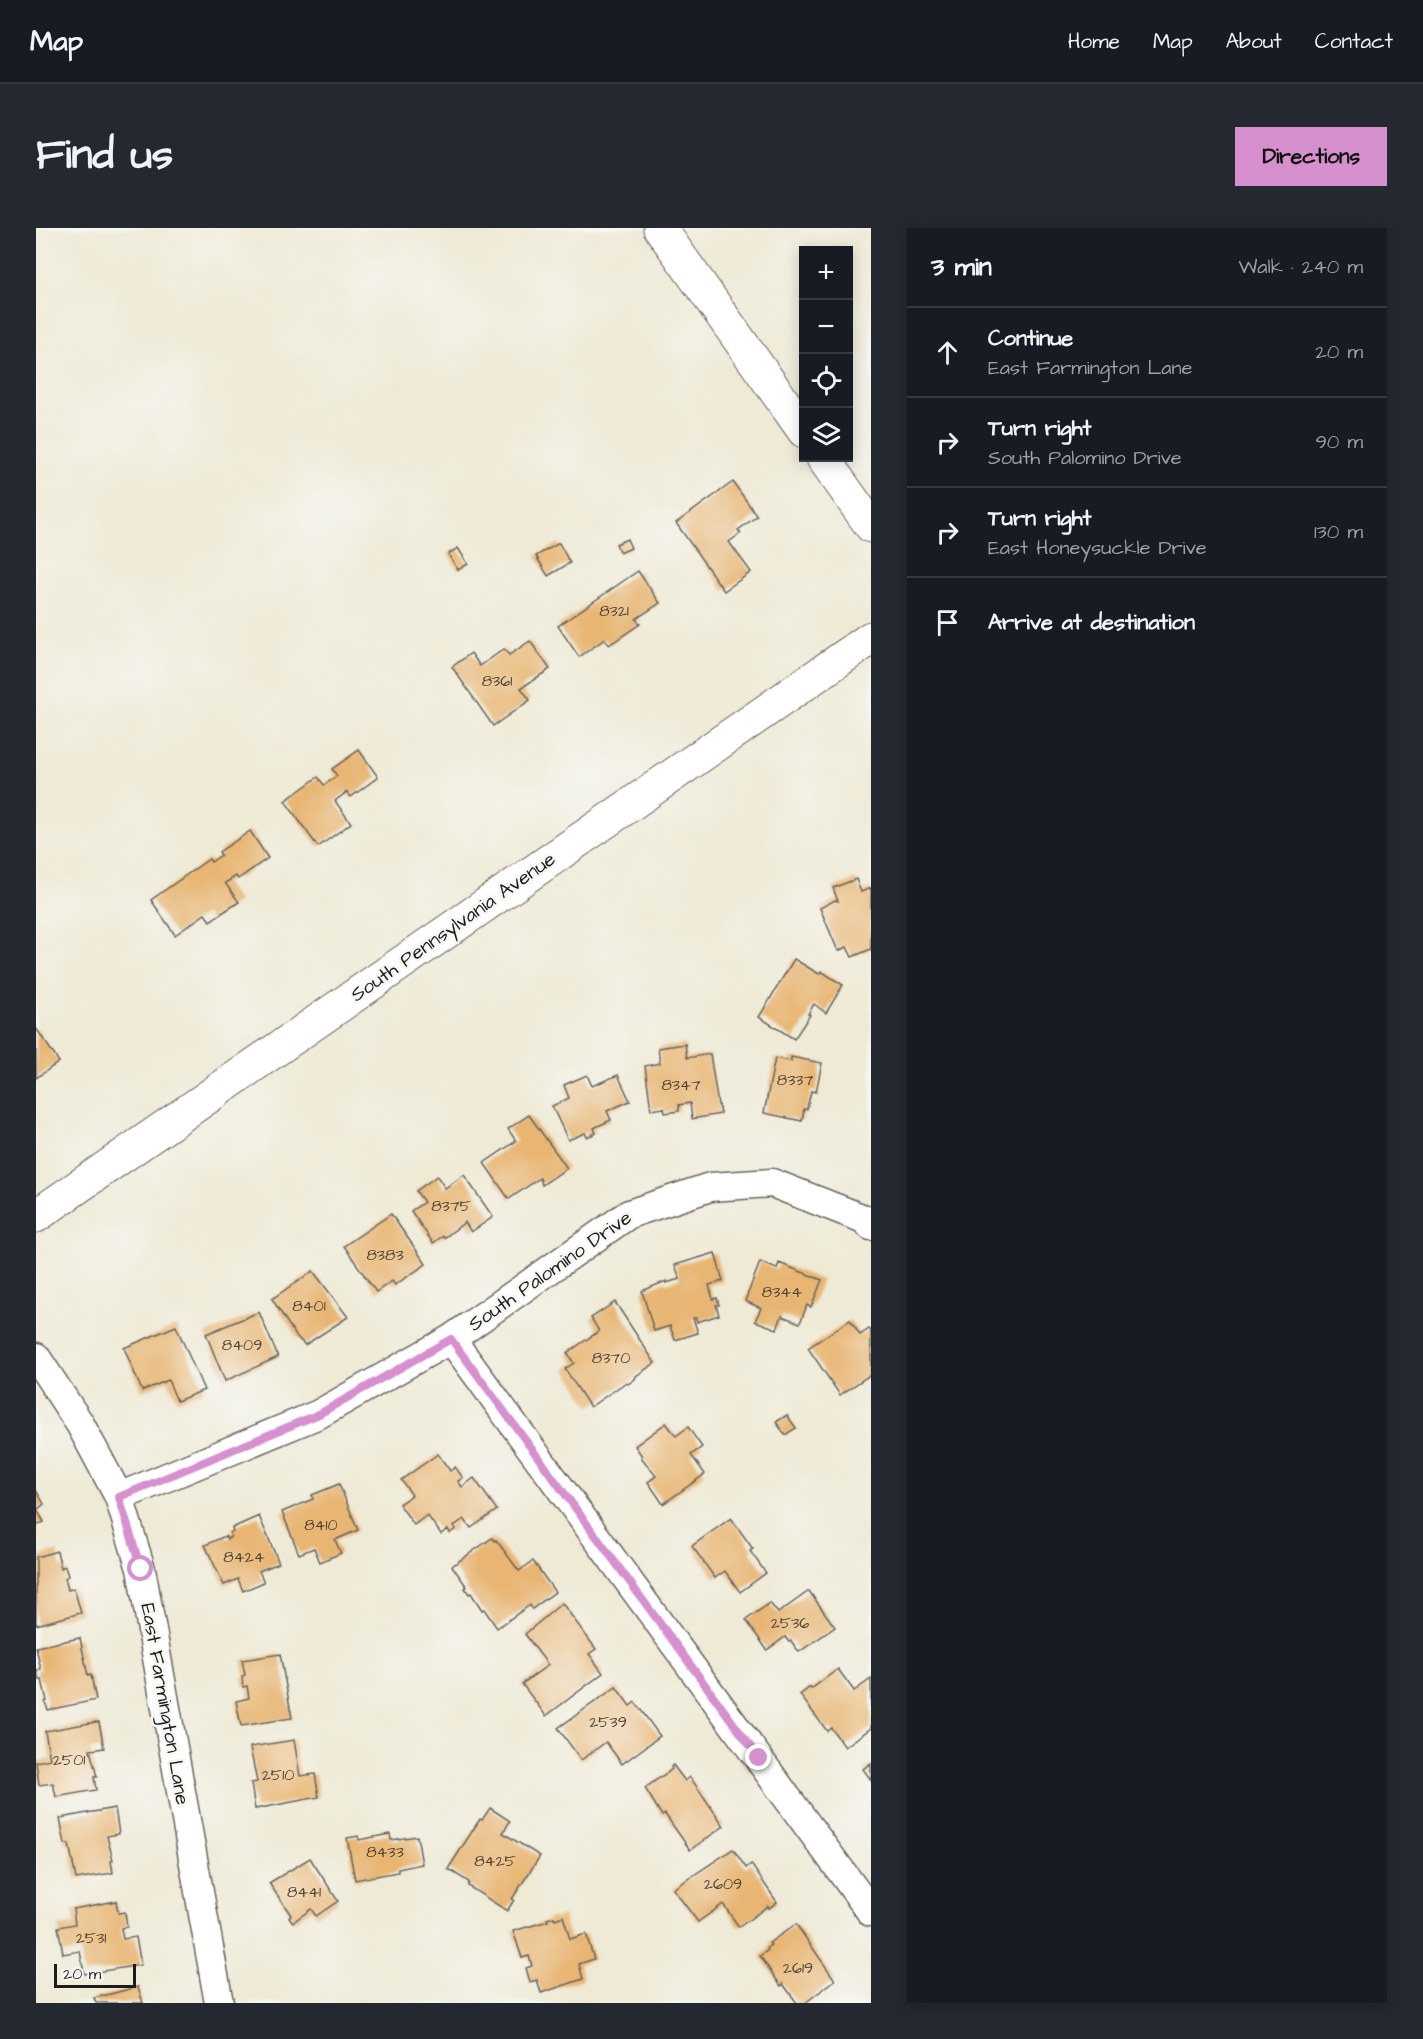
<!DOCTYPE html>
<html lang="en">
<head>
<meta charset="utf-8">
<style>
  body { margin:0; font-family:"Architects Daughter",sans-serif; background:#242831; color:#f1f3f6 }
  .controls { position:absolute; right:18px; top:18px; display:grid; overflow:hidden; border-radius:0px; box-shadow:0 3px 15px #0003 }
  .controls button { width:54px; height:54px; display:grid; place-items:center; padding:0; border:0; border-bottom:2px solid #363941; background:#171b24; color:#f1f3f6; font:30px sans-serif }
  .scale { position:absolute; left:18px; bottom:15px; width:82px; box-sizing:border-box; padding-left:6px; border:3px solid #1c1c1c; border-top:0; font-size:16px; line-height:21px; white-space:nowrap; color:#1c1c1c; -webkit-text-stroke:4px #f6f6f2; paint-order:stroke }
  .stop { position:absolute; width:18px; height:18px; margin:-14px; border:4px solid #d690ce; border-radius:50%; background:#fff }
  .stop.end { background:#d690ce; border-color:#fff; box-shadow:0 2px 6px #0008 }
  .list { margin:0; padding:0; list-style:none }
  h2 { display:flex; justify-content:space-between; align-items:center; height:78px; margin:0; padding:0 24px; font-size:26px }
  h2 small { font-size:20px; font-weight:400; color:#9ea1a6 }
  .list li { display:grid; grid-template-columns:39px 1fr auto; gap:18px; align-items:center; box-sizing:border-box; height:90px; padding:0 24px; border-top:2px solid #363941 }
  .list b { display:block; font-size:22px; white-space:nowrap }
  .list p { margin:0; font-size:20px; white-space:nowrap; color:#9ea1a6 }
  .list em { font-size:20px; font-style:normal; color:#9ea1a6 }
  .icon { flex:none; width:33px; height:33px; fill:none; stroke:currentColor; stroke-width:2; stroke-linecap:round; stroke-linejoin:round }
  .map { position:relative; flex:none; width:835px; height:1775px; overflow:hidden; border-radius:0px }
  header { display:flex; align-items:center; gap:36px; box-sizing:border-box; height:84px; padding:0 30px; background:#171b24; border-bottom:2px solid #363941 }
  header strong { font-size:28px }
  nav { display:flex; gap:33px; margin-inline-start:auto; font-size:21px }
  .intro { display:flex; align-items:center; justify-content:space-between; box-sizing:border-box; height:144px; padding:0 36px }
  h1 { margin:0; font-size:42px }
  .button { padding:15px 27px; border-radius:0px; background:#d690ce; color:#111; font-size:21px; font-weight:700 }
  main { display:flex; gap:36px; padding:0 36px }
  aside { flex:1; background:#171b24; border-radius:0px; box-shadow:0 3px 15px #0003 }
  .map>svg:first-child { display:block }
</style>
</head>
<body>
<header>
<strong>Map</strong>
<nav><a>Home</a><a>Map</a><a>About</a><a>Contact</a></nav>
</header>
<div class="intro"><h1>Find us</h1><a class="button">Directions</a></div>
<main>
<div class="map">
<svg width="835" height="1775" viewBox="0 0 835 1775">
  <rect width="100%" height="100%" fill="#f6f6f2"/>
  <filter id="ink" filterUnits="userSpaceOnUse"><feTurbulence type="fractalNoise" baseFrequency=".0167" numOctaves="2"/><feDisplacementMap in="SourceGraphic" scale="12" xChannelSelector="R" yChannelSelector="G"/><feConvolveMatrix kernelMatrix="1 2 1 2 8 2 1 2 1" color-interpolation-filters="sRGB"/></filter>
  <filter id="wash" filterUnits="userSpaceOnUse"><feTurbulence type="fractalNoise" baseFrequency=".008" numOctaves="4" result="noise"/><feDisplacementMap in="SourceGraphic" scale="24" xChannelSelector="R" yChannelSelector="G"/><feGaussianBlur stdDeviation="1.35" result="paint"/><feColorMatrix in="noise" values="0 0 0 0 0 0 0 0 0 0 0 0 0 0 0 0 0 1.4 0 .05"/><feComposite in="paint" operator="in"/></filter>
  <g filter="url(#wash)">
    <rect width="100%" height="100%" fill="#efead5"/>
    <g id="blocks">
      <!-- building -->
      <g fill="#e8b572">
        <path d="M697,254L721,288L702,302L705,305L693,314L715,344L688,363L640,295Z"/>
        <path d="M591,311L595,320L584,325L580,316Z"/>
        <path d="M523,315L534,335L512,348L500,328Z"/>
        <path d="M422,320L432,336L422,342L412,326Z"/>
        <path d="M602,343L624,375L600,391L604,396L573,417L569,411L543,429L522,398Z"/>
        <path d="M494,413L514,441L485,460L494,472L457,498L416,439L435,425L444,438L468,421L473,427Z"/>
        <path d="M323,522L342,549L315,569L311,564L299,573L315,595L282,619L249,573L282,549L288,557L301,548L296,541Z"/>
        <path d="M214,603L232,630L202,651L200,648L189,655L203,674L174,693L169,686L139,707L115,672L173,631L175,634L185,627L183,624Z"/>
        <path d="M820,651L825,664L835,660V721L816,729L811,719L802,723L784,680L799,672L802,673L797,660Z"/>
        <path d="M758,731L783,746L785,743L807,757L790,785L778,776L772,786L774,787L758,811L723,789Z"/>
        <path d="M0,800L23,834L0,850Z"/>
        <path d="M649,816L651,830L674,826L682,877H683L685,886L656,891L654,875L643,877V883L629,885L628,880L615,882L609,838L624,835L622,820Z"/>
        <path d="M755,829L786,835L780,864L775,863L771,881H768L766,893L728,885L739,830L755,833Z"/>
        <path d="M551,847L556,858L582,847L594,873L571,883L575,892L558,900L560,905L551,909L549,905L532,912L516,878L533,870L528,857Z"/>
        <path d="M493,887L531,940L506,957L504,950L473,971L448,935L480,913L472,901Z"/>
        <path d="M428,947L457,989L435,1004L429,994L408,1010L407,1008L397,1015L375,983L388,974L380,963L401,948L409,960Z"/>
        <path d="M355,986L390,1036L359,1057L356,1053L340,1064L308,1018Z"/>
        <path d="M679,1025L687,1053L673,1057L677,1071L681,1070L683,1077H680L683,1087L661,1094L660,1090H657L662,1105L639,1112L634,1098L618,1103L606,1063L630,1053V1055L644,1051L639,1037Z"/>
        <path d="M724,1034L741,1041L743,1035L786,1052L775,1079L771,1077L764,1095L746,1088L741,1101L719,1093L725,1080L709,1073Z"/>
        <path d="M277,1043L312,1089L269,1117L260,1108L236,1071Z"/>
        <path d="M579,1074L619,1135L600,1148L599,1151L592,1156L589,1155L554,1179L529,1141L538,1135L531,1125L563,1103L555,1090Z"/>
        <path d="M223,1084L242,1129L189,1153L170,1106Z"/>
        <path d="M814,1092L824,1107L833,1101L835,1103V1146L804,1167L772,1120Z"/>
        <path d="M140,1098L168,1162L141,1173L132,1152L106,1163L88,1120Z"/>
        <path d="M751,1187L760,1200L749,1207L740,1194Z"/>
        <path d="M630,1195L640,1208L652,1199L666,1219L655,1227L669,1246L627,1276L612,1254L620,1248L605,1229L606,1228L599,1218Z"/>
        <path d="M402,1226L414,1243L419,1239L427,1250L422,1253L426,1259L438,1250L461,1282L435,1300L428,1291L418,1298L420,1301L414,1305L412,1301L405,1306L391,1287L378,1297L363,1276L376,1267L365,1252Z"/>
        <path d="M303,1256L322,1302L299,1312L305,1325L284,1334L278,1320L263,1326L246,1284L277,1271L276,1267Z"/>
        <path d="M0,1262L8,1276L1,1282L8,1294L0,1298Z"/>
        <path d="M223,1288L243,1335L223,1343L228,1354L207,1363L202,1351L188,1357L169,1317L189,1308L191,1311L195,1309L194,1305L197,1303L196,1300Z"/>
        <path d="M695,1290L717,1321L714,1323L730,1345L704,1364L689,1343L679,1350L656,1318Z"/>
        <path d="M456,1310L459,1313L460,1312L483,1343L497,1333L519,1364L496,1381L494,1377L461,1400L448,1381L446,1382L435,1365L433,1366L429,1360L431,1359L416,1338Z"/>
        <path d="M21,1323L25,1340L29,1338L32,1348L29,1350L32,1362L38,1360L45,1385L0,1397V1329Z"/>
        <path d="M773,1363L799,1399L763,1424L755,1413L753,1414L749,1409L731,1422L710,1392L734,1375L742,1385Z"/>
        <path d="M526,1375L560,1421L553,1426L567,1445L510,1488L486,1456L512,1437L489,1406Z"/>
        <path d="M44,1410L52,1448L55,1447L60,1472L12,1482L9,1474L11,1473L6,1452H3L1,1442H5L0,1419Z"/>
        <path d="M244,1426L256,1490L205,1498L200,1473L213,1470L211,1458L207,1459L206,1448L209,1447L206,1432Z"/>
        <path d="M802,1441L818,1463L835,1451V1500L809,1519L795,1500L791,1503L764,1467L774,1459L775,1461Z"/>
        <path d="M580,1459L594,1478L599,1474L624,1508L586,1536L570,1514L545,1532L522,1500Z"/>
        <path d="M60,1494H63L68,1520L54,1522L61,1549H58L60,1562L20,1569L17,1555L3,1557L0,1534L14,1531L9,1503Z"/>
        <path d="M258,1512L264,1548L279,1546L283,1569L219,1581L215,1555L221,1554L214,1519Z"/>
        <path d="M835,1535V1552L827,1541Z"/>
        <path d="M637,1537L649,1553L654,1549L688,1598L654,1622L629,1586L626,1588L609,1560L636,1541L635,1539Z"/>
        <path d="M79,1580L83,1606L71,1608L77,1632L75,1633L77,1645L40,1651L33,1616H29L24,1590Z"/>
        <path d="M454,1580L474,1593L467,1605L504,1628L476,1671L478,1672L471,1683L432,1658L433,1654L412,1641L444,1591L446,1592Z"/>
        <path d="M354,1606L355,1612L381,1608L386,1636L362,1641V1644L319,1652L311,1610L322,1608L323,1612Z"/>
        <path d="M697,1621L710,1640L715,1636L741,1674L733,1680L732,1678L703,1699L687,1676L662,1694L637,1661Z"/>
        <path d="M274,1630L302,1673L280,1688L275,1681L257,1694L253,1689L255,1687L233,1655Z"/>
        <path d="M80,1673L82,1685L89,1684L91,1699L85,1700L87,1711L100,1709L105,1737L48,1746L44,1723L27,1726L22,1699L39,1696L37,1681Z"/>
        <path d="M527,1688L534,1711L550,1706L558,1731L543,1736L547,1751L505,1765L501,1752L494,1754L490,1740L496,1738L493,1728L486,1730L477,1703L512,1693L511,1691L518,1689L519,1691Z"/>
        <path d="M760,1696L799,1752L769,1775H761L747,1756L745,1758L724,1728L732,1722L731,1720L735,1717L733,1715Z"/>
        <path d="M102,1759L107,1775H60L58,1770Z"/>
      </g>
    </g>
  </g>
  <g filter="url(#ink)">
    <use href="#blocks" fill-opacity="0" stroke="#66645d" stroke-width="1.5"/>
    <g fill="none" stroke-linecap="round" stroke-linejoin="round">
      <!-- minor casing -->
      <g stroke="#66645d" stroke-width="31">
        <g id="minor">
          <path d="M415,1111L835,1684"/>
          <path d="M0,1129L44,1196L83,1269L105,1341L183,1775"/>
          <path d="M83,1269L283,1186L415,1111L593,986L674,959L736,955L828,991L835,998"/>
        </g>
      </g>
      <!-- tertiary casing -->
      <g stroke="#66645d" stroke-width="35">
        <g id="tertiary">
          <path d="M624,0L768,203"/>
          <path d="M787,230L835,298"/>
          <path d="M0,988L835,410"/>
        </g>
      </g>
      <!-- minor -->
      <use href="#minor" stroke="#fff" stroke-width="28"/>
      <!-- tertiary -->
      <use href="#tertiary" stroke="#fff" stroke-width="33"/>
    </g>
  </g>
  <g fill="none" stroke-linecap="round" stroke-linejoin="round" filter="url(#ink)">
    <!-- route -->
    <path stroke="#d690ce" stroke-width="8" d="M105,1341L83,1269L283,1186L415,1111L723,1530"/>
  </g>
  <g text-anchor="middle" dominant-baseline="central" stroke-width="5" stroke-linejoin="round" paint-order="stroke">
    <!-- number labels -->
    <g font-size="16" fill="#4f4232">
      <text x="578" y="383">8321</text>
      <text x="461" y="453">8361</text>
      <text x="759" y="852">8337</text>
      <text x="645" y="857">8347</text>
      <text x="415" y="978">8375</text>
      <text x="349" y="1027">8383</text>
      <text x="746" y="1064">8344</text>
      <text x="273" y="1078">8401</text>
      <text x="206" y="1117">8409</text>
      <text x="575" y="1130">8370</text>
      <text x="285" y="1297">8410</text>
      <text x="208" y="1329">8424</text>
      <text x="754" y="1395">2536</text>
      <text x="572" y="1494">2539</text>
      <text x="33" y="1532">2501</text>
      <text x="242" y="1547">2510</text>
      <text x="349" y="1624">8433</text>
      <text x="459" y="1633">8425</text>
      <text x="687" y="1656">2609</text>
      <text x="268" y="1664">8441</text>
      <text x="55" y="1710">2531</text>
      <text x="762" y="1740">2619</text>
    </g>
    <!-- street labels -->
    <g font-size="20" fill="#1c1c1c" stroke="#f6f6f2">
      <text transform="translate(417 699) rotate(-35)">South Pennsylvania Avenue</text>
      <text transform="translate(514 1043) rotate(-35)">South Palomino Drive</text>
      <text transform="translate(129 1476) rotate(80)">East Farmington Lane</text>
    </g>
  </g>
</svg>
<div class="controls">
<button>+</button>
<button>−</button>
<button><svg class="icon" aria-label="locate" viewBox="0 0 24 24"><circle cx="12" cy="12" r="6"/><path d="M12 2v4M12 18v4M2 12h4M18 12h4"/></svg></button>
<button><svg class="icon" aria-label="layers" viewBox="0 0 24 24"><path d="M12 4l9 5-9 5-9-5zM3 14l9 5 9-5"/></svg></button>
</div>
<div class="scale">20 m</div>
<div class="stop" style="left:105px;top:1341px"></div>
<div class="stop end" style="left:723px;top:1530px"></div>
</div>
<aside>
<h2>3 min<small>Walk · 240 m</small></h2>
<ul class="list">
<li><svg class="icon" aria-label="ahead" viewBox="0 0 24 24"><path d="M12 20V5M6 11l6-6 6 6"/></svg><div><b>Continue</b><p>East Farmington Lane</p></div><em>20 m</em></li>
<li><svg class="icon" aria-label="right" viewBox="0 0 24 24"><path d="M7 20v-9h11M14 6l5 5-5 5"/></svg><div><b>Turn right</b><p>South Palomino Drive</p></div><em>90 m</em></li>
<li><svg class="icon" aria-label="right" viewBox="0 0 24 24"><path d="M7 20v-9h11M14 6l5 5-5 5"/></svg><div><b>Turn right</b><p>East Honeysuckle Drive</p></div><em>130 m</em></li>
<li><svg class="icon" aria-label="arrive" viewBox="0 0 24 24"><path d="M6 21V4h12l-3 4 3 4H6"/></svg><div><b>Arrive at destination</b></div></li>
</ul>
</aside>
</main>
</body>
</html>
